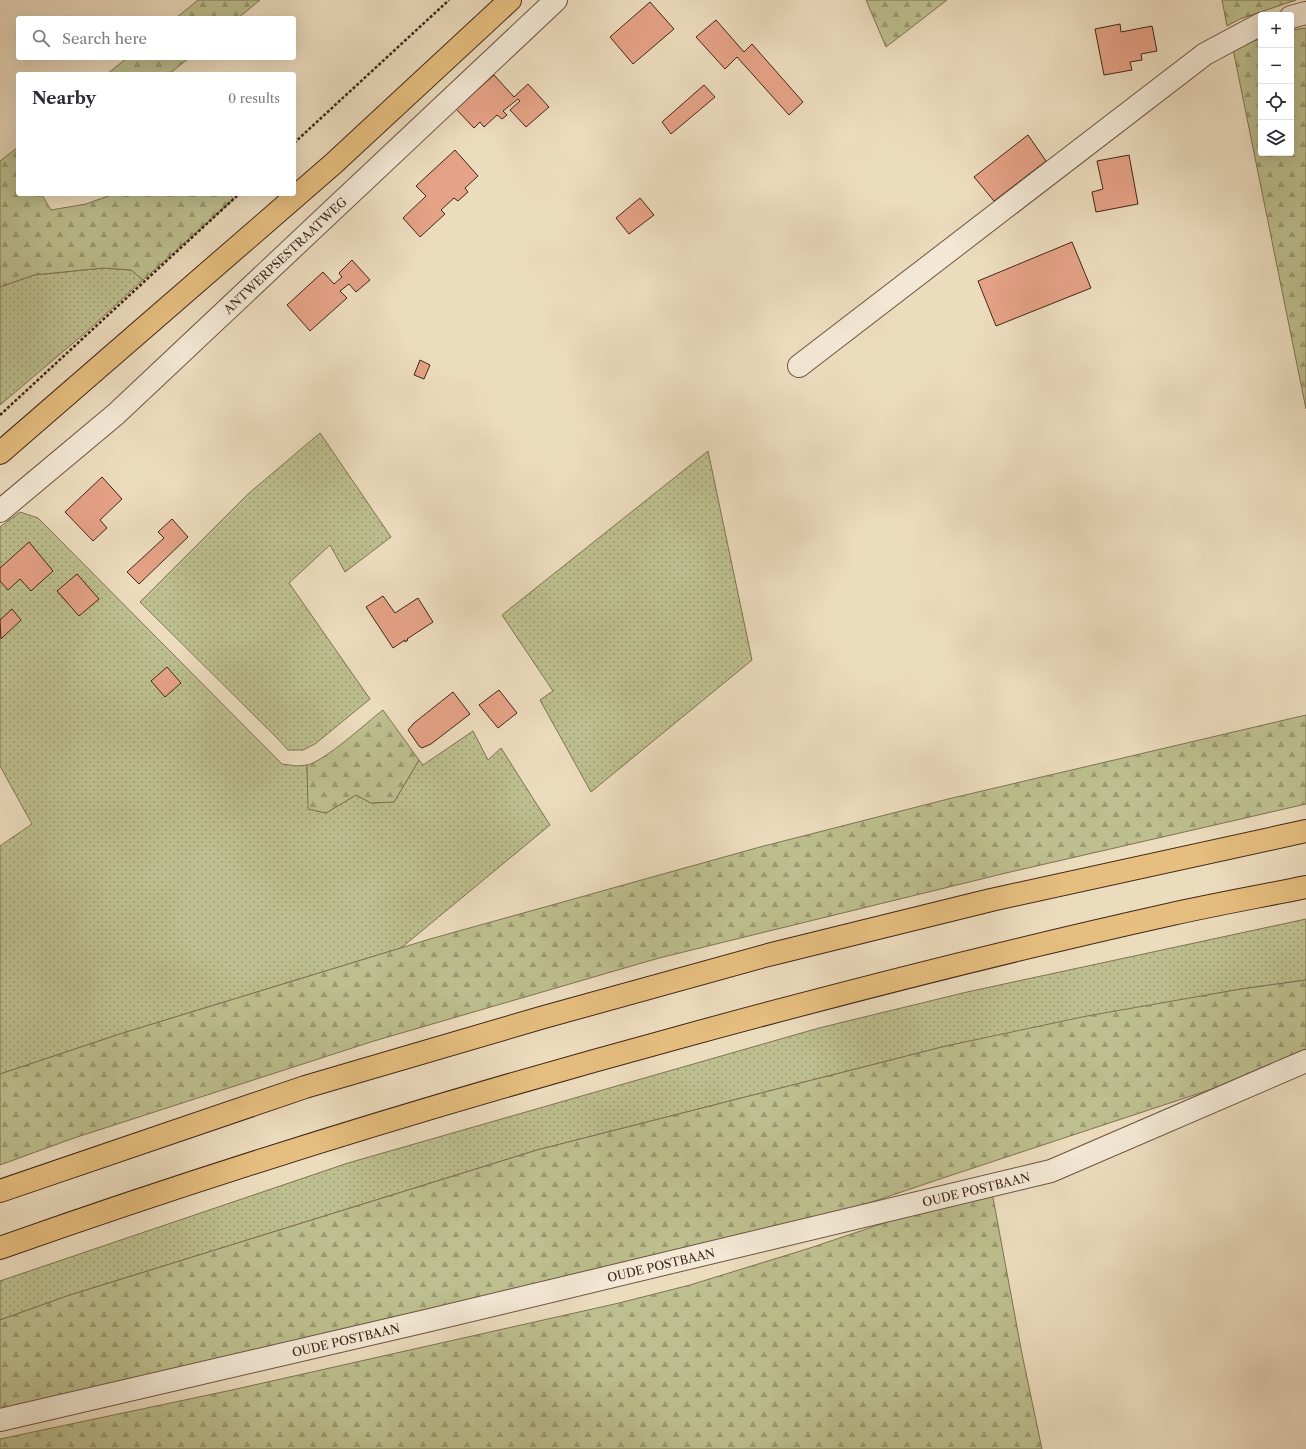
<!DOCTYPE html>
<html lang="en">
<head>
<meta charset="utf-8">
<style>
  body { margin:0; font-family:"Libre Caslon Text",serif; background:#f7f7f7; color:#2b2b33 }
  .controls { position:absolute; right:12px; top:12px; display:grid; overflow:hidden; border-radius:4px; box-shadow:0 4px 16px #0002 }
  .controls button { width:36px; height:36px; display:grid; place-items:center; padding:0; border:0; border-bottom:1px solid #e1e1e2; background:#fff; color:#2b2b33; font:20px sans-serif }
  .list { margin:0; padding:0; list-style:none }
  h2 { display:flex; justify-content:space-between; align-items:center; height:52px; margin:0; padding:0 16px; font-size:17px }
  h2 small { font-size:13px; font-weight:400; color:#7c7c81 }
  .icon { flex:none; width:22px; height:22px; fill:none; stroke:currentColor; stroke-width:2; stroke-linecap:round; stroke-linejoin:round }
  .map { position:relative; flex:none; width:1306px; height:1449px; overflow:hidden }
  .search { position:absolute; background:#fff; box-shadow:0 4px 16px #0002; left:16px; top:16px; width:280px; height:44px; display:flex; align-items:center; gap:10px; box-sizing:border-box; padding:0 14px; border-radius:4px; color:#7c7c81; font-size:15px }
  .panel { position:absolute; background:#fff; box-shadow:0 4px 16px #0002; left:16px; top:72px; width:280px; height:124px; border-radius:4px }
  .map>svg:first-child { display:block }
</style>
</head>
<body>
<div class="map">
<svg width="1306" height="1449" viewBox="0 0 1306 1449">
  <defs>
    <pattern id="grass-dots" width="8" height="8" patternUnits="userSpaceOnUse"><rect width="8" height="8" fill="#bdbf8e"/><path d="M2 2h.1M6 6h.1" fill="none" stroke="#9b9b73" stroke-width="1.8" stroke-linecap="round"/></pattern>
    <pattern id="forest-firs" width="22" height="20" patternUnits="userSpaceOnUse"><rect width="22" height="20" fill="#bdbf8e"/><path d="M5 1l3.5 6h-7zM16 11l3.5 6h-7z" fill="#9b9b73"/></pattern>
  </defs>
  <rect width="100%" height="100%" fill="#ecdcbe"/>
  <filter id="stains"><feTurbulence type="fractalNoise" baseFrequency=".005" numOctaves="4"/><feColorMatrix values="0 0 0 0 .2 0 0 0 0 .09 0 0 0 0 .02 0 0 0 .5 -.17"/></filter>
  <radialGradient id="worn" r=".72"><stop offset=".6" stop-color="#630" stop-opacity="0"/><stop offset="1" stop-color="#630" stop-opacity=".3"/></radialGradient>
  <!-- grass -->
  <g fill="url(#grass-dots)" stroke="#7f7352">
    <path d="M104,268L131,270L143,280L84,334L0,405V287L34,275Z"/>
    <path d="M320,433L391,537L345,572L330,545L289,583L370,699L315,744L303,750H288L277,738L140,602L248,494Z"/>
    <path d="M708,451L752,660L591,792L540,700L553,691L502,615Z"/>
    <path d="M20,512L38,518L282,764L297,766L307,765L309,809L326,813L356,795L371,803L394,802L419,760L423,765L473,731L488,760L501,748L550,825L401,948L123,1033L0,1074V846L32,824L0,766V527Z"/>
    <path d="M1306,919V980L1241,989L946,1046L537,1150L67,1296L0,1320V1281L348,1163L819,1028L967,992Z"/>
  </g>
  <!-- forest -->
  <g fill="url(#forest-firs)" stroke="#7f7352">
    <path d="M198,0H260L238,18H176Z"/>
    <path d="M866,0H947L886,47Z"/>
    <path d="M1222,0H1296L1240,19L1227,26Z"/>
    <path d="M1306,28V409L1233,49L1239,45L1261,39V153H1291V30Z"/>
    <path d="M127,58H189L169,74H107Z"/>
    <path d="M18,147V194H43V197L51,210L86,204L114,194H229L234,199L143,280L131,270L104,268L34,275L0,287V161Z"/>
    <path d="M383,710L419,760L394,802L371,803L356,795L326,813L308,809L307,765C325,761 366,723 383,710Z"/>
    <path d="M1306,715V804L1006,873L659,958L374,1041L74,1138L0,1165V1074L123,1033L430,939L760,847L948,799Z"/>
    <path d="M1306,980V1058L946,1177L747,1244L0,1414V1320L67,1296L537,1150L946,1046L1087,1016L1241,989Z"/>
    <path d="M991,1187L1022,1354L1042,1449H0V1439L232,1390L619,1303L690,1285L810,1248Z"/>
  </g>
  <!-- building -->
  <g fill="#e5a286" stroke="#412717">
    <path d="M650,2L674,29L633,64L610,37Z"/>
    <path d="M716,20L744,52L752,44L803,102L789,115L737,57L725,69L696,37Z"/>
    <path d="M1120,24L1121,32L1152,26L1157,51L1141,54L1142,60L1130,62L1132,70L1104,75L1095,29Z"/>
    <path d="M494,75L514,97L528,84L549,107L526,127L510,110L520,101L518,99L503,111L507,115L502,119L497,115L484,127L480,122L474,128L456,109Z"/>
    <path d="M704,85L715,97L671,134L662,122Z"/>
    <path d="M1028,135L1046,161L994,201L974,177Z"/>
    <path d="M455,150L478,176L465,188L468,192L458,201L454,198L441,210L445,214L420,237L403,218L426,196L416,186Z"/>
    <path d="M1129,155L1138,204L1096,212L1092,192L1103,189L1097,161Z"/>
    <path d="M640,198L654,215L629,234L616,218Z"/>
    <path d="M1072,242L1091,288L996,326L978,281Z"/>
    <path d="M352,260L370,280L356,292L349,284L340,291L347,298L310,331L287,305L323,272L334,284L342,277L339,273Z"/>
    <path d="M420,360L430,365L424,379L414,375Z"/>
    <path d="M102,477L122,499L100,520L107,528L93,541L65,512Z"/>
    <path d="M172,519L188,537L139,584L127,572L164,538L158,532Z"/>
    <path d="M29,542L53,571L31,591L20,579L8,590L0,581V568Z"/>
    <path d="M77,574L99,599L79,616L57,591Z"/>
    <path d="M383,596L395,613L418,598L433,622L407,639L408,640L405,642V640L393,648L366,607Z"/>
    <path d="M12,609L21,620L1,639L0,620Z"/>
    <path d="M167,667L181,683L165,697L151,681Z"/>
    <path d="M499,690L517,713L498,728L479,705Z"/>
    <path d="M453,692L470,714L431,744L422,748L419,746L408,730L414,723Z"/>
  </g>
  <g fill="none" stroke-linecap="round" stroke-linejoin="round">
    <!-- minor casing -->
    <g stroke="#6c5441" stroke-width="24">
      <g id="minor">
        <path d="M1291,17L1306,13"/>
        <path d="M799,366L1205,54L1261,24"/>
        <path id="s1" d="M0,511L116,414L556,0"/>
        <path id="s2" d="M0,1420L426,1321L1051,1171L1306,1061"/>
      </g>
    </g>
    <!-- major casing -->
    <g stroke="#412717" stroke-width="24">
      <path id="major" d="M0,453L333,164L510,0"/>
    </g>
    <!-- highway casing -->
    <g stroke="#412717" stroke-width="24">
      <g id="highway">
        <path d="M0,1191L305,1087L544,1017L768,955L991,900L1306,831"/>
        <path d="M0,1248C223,1169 449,1100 677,1038C841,993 1006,951 1172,914C1217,904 1262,896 1306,887"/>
      </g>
    </g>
    <!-- path -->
    <g stroke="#412717" stroke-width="2.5" stroke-dasharray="3 2" stroke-linecap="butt">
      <path d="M294,143L449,0"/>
      <path d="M0,415L239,194"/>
    </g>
    <!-- minor -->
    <use href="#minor" stroke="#f3e8d5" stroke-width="22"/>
    <!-- major -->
    <use href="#major" stroke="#e6be7f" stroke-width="22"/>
    <!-- highway -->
    <use href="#highway" stroke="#e6be7f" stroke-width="22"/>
  </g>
  <g text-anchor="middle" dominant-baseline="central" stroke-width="3" stroke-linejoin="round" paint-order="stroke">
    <!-- street labels -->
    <g font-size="12" fill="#412717" stroke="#f3e8d5">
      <text stroke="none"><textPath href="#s1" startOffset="383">ANTWERPSESTRAATWEG</textPath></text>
      <text stroke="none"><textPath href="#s2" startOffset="1003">OUDE POSTBAAN</textPath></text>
      <text stroke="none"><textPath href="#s2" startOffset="679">OUDE POSTBAAN</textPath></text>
      <text stroke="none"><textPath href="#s2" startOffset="355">OUDE POSTBAAN</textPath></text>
    </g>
  </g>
  <rect width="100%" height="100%" filter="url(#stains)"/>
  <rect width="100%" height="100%" fill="url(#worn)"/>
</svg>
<div class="controls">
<button>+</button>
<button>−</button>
<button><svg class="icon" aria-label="locate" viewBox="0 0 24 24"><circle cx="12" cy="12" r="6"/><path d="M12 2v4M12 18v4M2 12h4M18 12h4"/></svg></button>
<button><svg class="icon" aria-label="layers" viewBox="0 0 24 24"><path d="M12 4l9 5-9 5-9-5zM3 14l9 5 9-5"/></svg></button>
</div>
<div class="search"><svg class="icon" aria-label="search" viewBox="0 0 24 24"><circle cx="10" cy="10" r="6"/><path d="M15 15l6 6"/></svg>Search here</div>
<section class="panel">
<h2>Nearby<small>0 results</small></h2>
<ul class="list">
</ul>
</section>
</div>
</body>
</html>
